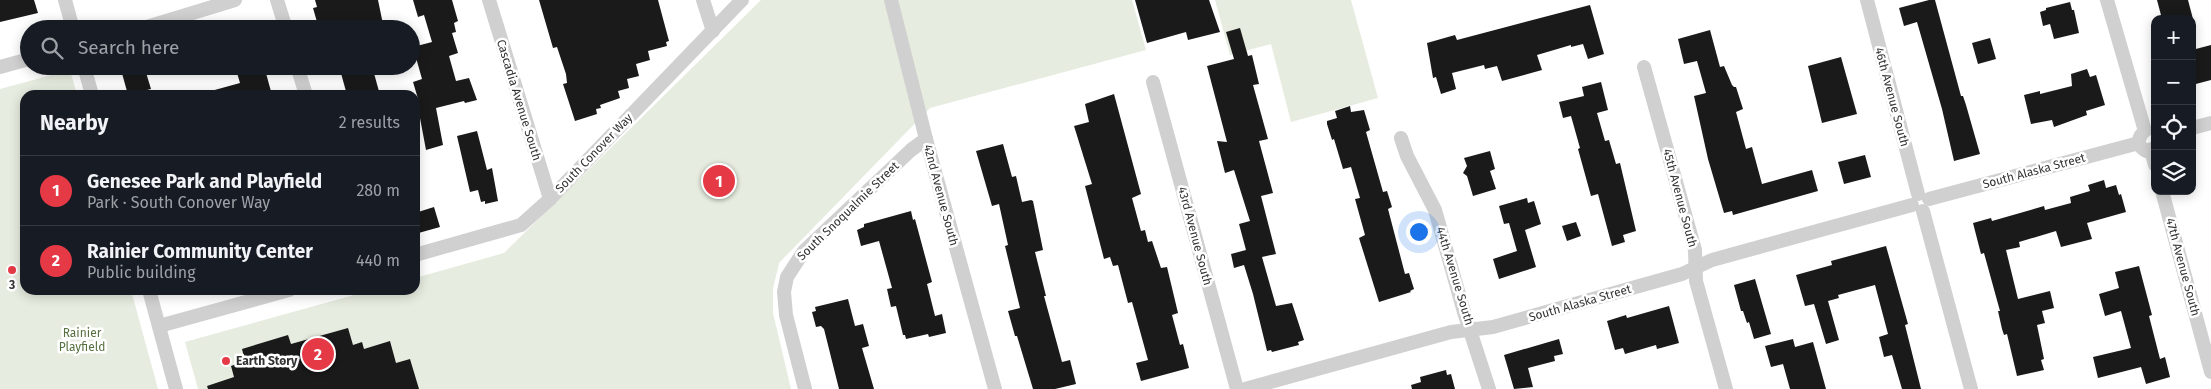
<!DOCTYPE html>
<html lang="en">
<head>
<meta charset="utf-8">
<style>
  body { margin:0; font-family:"Fira Sans",sans-serif; background:#242831; color:#f1f3f6 }
  .controls { position:absolute; right:15px; top:15px; display:grid; overflow:hidden; border-radius:10px; box-shadow:0 2px 12px #0003 }
  .controls button { width:45px; height:45px; display:grid; place-items:center; padding:0; border:0; border-bottom:1px solid #363941; background:#171b24; color:#f1f3f6; font:25px sans-serif }
  .you { position:absolute; left:1418px; top:231px; width:18px; height:18px; margin:-12px; border:4px solid #fff; border-radius:50%; background:#1a73e8; box-shadow:0 0 0 8px #1a73e833 }
  .badge { display:grid; place-items:center; width:32px; height:32px; border-radius:50%; background:#e63946; color:#fff; font-size:16px; font-weight:700 }
  .pin { position:absolute; translate:-50% -50%; border:2px solid #fff; box-shadow:0 1px 5px #0006 }
  .list { margin:0; padding:0; list-style:none }
  h2 { display:flex; justify-content:space-between; align-items:center; height:65px; margin:0; padding:0 20px; font-size:21px }
  h2 small { font-size:16px; font-weight:400; color:#9ea1a6 }
  .list li { display:grid; grid-template-columns:32px 1fr auto; gap:15px; align-items:center; box-sizing:border-box; height:70px; padding:0 20px; border-top:1px solid #363941 }
  .list b { display:block; font-size:19px; white-space:nowrap }
  .list p { margin:0; font-size:16px; white-space:nowrap; color:#9ea1a6 }
  .list em { font-size:16px; font-style:normal; color:#9ea1a6 }
  .icon { flex:none; width:28px; height:28px; fill:none; stroke:currentColor; stroke-width:2; stroke-linecap:round; stroke-linejoin:round }
  .map { position:relative; flex:none; width:2211px; height:389px; overflow:hidden }
  .search { position:absolute; background:#171b24; box-shadow:0 2px 12px #0003; left:20px; top:20px; width:400px; height:55px; display:flex; align-items:center; gap:12px; box-sizing:border-box; padding:0 18px; border-radius:28px; color:#9ea1a6; font-size:19px }
  .panel { position:absolute; background:#171b24; box-shadow:0 2px 12px #0003; left:20px; top:90px; width:400px; height:205px; border-radius:15px }
  .map>svg:first-child { display:block }
</style>
</head>
<body>
<div class="map">
<svg width="2211" height="389" viewBox="0 0 2211 389">
  <rect width="100%" height="100%" fill="#fff"/>
  <!-- green -->
  <g fill="#e6ecdf">
    <path d="M761,0H1132L1146,50L930,108L779,263L773,289V313L791,389H198L185,342L372,290H415V278L504,253Z"/>
    <path d="M1215,0H1351L1378,98L1291,122L1271,44L1230,55Z"/>
    <path d="M70,70L77,95H25V290H131L158,389H0V89Z"/>
  </g>
  <!-- building -->
  <g fill="#1a1a1a">
    <path d="M0,0H34L38,13L0,22Z"/>
    <path d="M315,0H378L384,29H319L313,8L317,7Z"/>
    <path d="M413,0H452L458,21L454,23L456,32L452,33L458,53L449,56L456,81L469,78L477,100L465,103L464,101L436,108L443,145L426,150L417,102H419L413,82L422,79L413,47L432,42L424,15L418,17Z"/>
    <path d="M539,0H658L669,41L666,42L667,46L648,51L650,60L636,64L639,76L627,79L629,88L618,91L620,98L600,105L601,108L596,109L597,114L575,121L563,84L567,83L566,74L557,47L553,48Z"/>
    <path d="M1135,0H1209L1220,32L1188,40L1186,32L1147,43Z"/>
    <path d="M1929,0H1935L1961,96H1963L1966,105L1980,154L1954,161L1942,109L1917,22L1904,26L1899,8Z"/>
    <path d="M2157,0H2188L2193,19H2162Z"/>
    <path d="M2070,2L2072,10H2074L2079,33L2054,39L2050,24L2043,26L2040,12L2046,10V8Z"/>
    <path d="M1590,5L1604,54L1588,59L1583,44L1571,47V45L1537,55L1542,70L1502,81L1497,66L1485,69L1484,65L1452,73L1456,89L1441,94L1436,77L1433,78L1427,43L1455,35L1457,40Z"/>
    <path d="M1240,28L1248,56L1252,55L1259,84L1253,85L1268,139L1259,141L1273,193L1261,196L1276,254L1262,257L1276,306L1292,303L1304,340L1298,342L1299,345L1272,352L1271,350L1267,351L1253,294L1244,265L1234,268L1231,254L1246,250L1239,224L1250,221L1234,170L1225,173L1217,141L1227,142L1207,66L1234,59L1226,32Z"/>
    <path d="M1710,30L1720,67L1724,66L1732,85L1734,87H1736L1743,109L1736,112L1746,149L1752,147L1762,184L1812,170L1818,191L1733,215L1732,211L1724,213L1708,159L1694,96L1706,93L1697,61L1684,64L1678,39Z"/>
    <path d="M1990,38L1996,59L1978,64L1972,43Z"/>
    <path d="M2211,45V80L2192,85V50Z"/>
    <path d="M1841,57L1857,114L1822,123L1808,66Z"/>
    <path d="M120,66H144L151,89L128,95Z"/>
    <path d="M235,66H264L272,95H211V91L240,83Z"/>
    <path d="M339,66H372L380,95H347Z"/>
    <path d="M2087,69L2090,77L2096,75L2105,105L2086,111L2087,115L2054,127L2052,120L2031,124L2024,95L2040,91V94L2072,86L2071,74Z"/>
    <path d="M1601,82L1608,110L1597,113L1605,141L1609,140L1616,164L1620,163L1636,231L1623,235L1625,242L1612,246L1598,194L1591,196L1578,149L1580,148L1571,116L1563,118L1559,102L1584,96L1582,87Z"/>
    <path d="M1114,94L1141,194L1132,198L1141,231L1145,230L1148,242L1152,241L1161,268L1167,267L1178,313L1172,315L1180,345L1183,344L1189,368L1141,381L1136,363L1148,360L1132,302L1128,303L1118,265L1113,266L1110,257L1104,259L1085,186L1092,184L1074,126L1089,122L1085,104Z"/>
    <path d="M1350,106L1351,112L1364,110L1370,130L1366,132L1383,192L1387,191L1392,207L1388,209L1405,274L1409,273L1414,289L1410,291L1411,292L1379,302L1359,238L1365,235L1355,199L1360,198L1351,167L1343,169L1334,139L1332,140L1327,124V121L1337,118L1335,111Z"/>
    <path d="M477,131L487,170L492,168L498,201L485,204V201L481,202L478,190L470,192L457,136Z"/>
    <path d="M1003,144L1012,177L1016,176L1022,202L1031,200L1033,201L1043,250L1035,252L1046,296H1044L1062,362L1070,360L1076,384L1055,389H1033L1017,336H1015L1008,311L1020,308L1005,246L1008,245L999,204L992,206L976,151Z"/>
    <path d="M1490,151L1495,169L1490,171L1496,189L1473,196L1467,176L1463,173L1467,166L1464,158Z"/>
    <path d="M1865,155L1871,177L1844,184L1838,162Z"/>
    <path d="M2104,180L2106,188L2116,185L2119,195L2121,194L2126,212L2087,223L2092,239L2061,247L2056,231L2019,242L2020,247L2006,250L2018,299L2050,291L2054,308L2042,311L2045,323L2037,325L2044,359L2041,360L2044,370L2017,376L2007,334L2004,335L2002,329L1998,311H2000L1984,253L1981,254L1973,223L1991,218L1992,221L2044,206L2045,210L2071,203L2070,197L2090,191L2088,185Z"/>
    <path d="M1527,198L1528,203L1534,201L1541,224L1525,230L1536,267L1499,279L1493,259L1517,251L1509,223L1504,224L1499,206Z"/>
    <path d="M434,207L440,227L415,234V213Z"/>
    <path d="M911,211L913,220L915,219L932,282L927,284L935,316L942,314L946,333L929,337L928,334L906,339L905,335H903L896,306L891,307L887,289L892,288L879,241L861,246L857,230L864,227V224Z"/>
    <path d="M1576,222L1581,236L1567,241L1562,226Z"/>
    <path d="M1886,246L1908,324L1905,325L1921,389H1902L1892,355L1884,357L1879,337L1888,334L1875,285L1838,295L1839,298L1828,301L1839,340L1826,344L1814,304L1805,306L1796,275L1832,265L1831,261Z"/>
    <path d="M2139,266L2152,315L2149,316L2160,359L2165,357L2170,377L2146,384L2141,367L2098,378L2093,357L2131,348L2121,311L2105,316L2099,294L2119,288L2115,272Z"/>
    <path d="M1755,279L1771,334L1754,339L1749,322L1747,323L1743,311H1741L1734,285Z"/>
    <path d="M848,299L855,326L863,324L869,346L862,348L874,389H839L824,329L821,326L816,327L812,312L816,311L815,307Z"/>
    <path d="M1669,306L1679,343L1657,349L1656,345L1625,354L1623,348L1615,350L1607,321L1626,315L1627,318Z"/>
    <path d="M348,328L353,345L362,342L364,349L390,341L396,363L410,359L419,389H208L207,386L234,377L231,366L245,361L242,349L288,335L291,344Z"/>
    <path d="M1559,339L1563,354L1554,356L1555,361L1528,368L1533,387L1514,389L1504,355Z"/>
    <path d="M1793,339L1795,347L1813,342L1826,389H1790L1783,364L1771,367L1765,346Z"/>
    <path d="M1446,370L1447,375L1451,374L1455,389H1412L1411,385L1421,382L1420,377Z"/>
  </g>
  <g fill="none" stroke-linecap="round" stroke-linejoin="round">
    <!-- street -->
    <g stroke="#d0d0d0" stroke-width="14">
      <path d="M65,0L73,29"/>
      <path d="M277,0L286,29"/>
      <path d="M489,0L550,199"/>
      <path d="M703,0L713,31"/>
      <path d="M891,0L926,139L995,389"/>
      <path d="M1867,0L1918,194"/>
      <path d="M2107,0L2145,131"/>
      <path d="M140,29L235,0"/>
      <path d="M84,66L92,95"/>
      <path d="M297,66L306,95"/>
      <path d="M0,67L29,59"/>
      <path d="M1644,67L1695,250L1696,281L1726,389"/>
      <path d="M1153,82L1237,389"/>
      <path d="M2192,128L2211,123"/>
      <path d="M2141,135C2137,142 2139,147 2146,151L2155,148"/>
      <path d="M1401,138L1407,156L1435,210L1464,312L1489,389"/>
      <path d="M2151,150L2155,165"/>
      <path d="M2162,191L2211,372"/>
      <path d="M1929,199L2139,143"/>
      <path d="M1923,211L1971,389"/>
      <path d="M415,255L521,225L550,199L742,0"/>
      <path d="M149,290L176,389"/>
      <path d="M159,326L289,290"/>
      <path d="M805,389L786,315L784,292L787,277L804,251L911,150L926,139"/>
      <path d="M1245,389L1451,332L1493,327L1682,274L1712,260L1912,205"/>
    </g>
  </g>
  <!-- markers -->
  <g fill="#e63946" stroke="#fff" stroke-width="2">
    <circle cx="12" cy="270" r="5"/>
    <circle cx="226" cy="361" r="5"/>
  </g>
  <g text-anchor="middle" dominant-baseline="central" stroke-width="5" stroke-linejoin="round" paint-order="stroke">
    <!-- street labels -->
    <g font-size="12" fill="#333" stroke="#fff">
      <text transform="translate(1892 97) rotate(75)">46th Avenue South</text>
      <text transform="translate(519 100) rotate(73)">Cascadia Avenue South</text>
      <text transform="translate(594 153) rotate(-46)">South Conover Way</text>
      <text transform="translate(2034 171) rotate(-15)">South Alaska Street</text>
      <text transform="translate(941 195) rotate(75)">42nd Avenue South</text>
      <text transform="translate(1680 198) rotate(75)">45th Avenue South</text>
      <text transform="translate(848 211) rotate(-44)">South Snoqualmie Street</text>
      <text transform="translate(1195 236) rotate(75)">43rd Avenue South</text>
      <text transform="translate(2183 267) rotate(75)">47th Avenue South</text>
      <text transform="translate(1455 276) rotate(73)">44th Avenue South</text>
      <text transform="translate(1580 303) rotate(-16)">South Alaska Street</text>
    </g>
    <!-- poi labels -->
    <g font-size="12" font-weight="bold" fill="#333" stroke="#fff">
      <text x="12" y="285">3</text>
      <text x="236" y="361" text-anchor="start">Earth Story</text>
    </g>
    <!-- park labels -->
    <g font-size="12" fill="#56703f" stroke="#fff">
      <text x="82" y="333">Rainier<tspan x="82" dy="14">Playfield</tspan></text>
    </g>
  </g>
</svg>
<div class="controls">
<button>+</button>
<button>−</button>
<button><svg class="icon" aria-label="locate" viewBox="0 0 24 24"><circle cx="12" cy="12" r="6"/><path d="M12 2v4M12 18v4M2 12h4M18 12h4"/></svg></button>
<button><svg class="icon" aria-label="layers" viewBox="0 0 24 24"><path d="M12 4l9 5-9 5-9-5zM3 14l9 5 9-5"/></svg></button>
</div>
<div class="you"></div>
<div class="pin badge" style="left:719px;top:181px">1</div>
<div class="pin badge" style="left:318px;top:354px">2</div>
<div class="search"><svg class="icon" aria-label="search" viewBox="0 0 24 24"><circle cx="10" cy="10" r="6"/><path d="M15 15l6 6"/></svg>Search here</div>
<section class="panel">
<h2>Nearby<small>2 results</small></h2>
<ul class="list">
<li><span class="badge">1</span><div><b>Genesee Park and Playfield</b><p>Park · South Conover Way</p></div><em>280 m</em></li>
<li><span class="badge">2</span><div><b>Rainier Community Center</b><p>Public building</p></div><em>440 m</em></li>
</ul>
</section>
</div>
</body>
</html>
